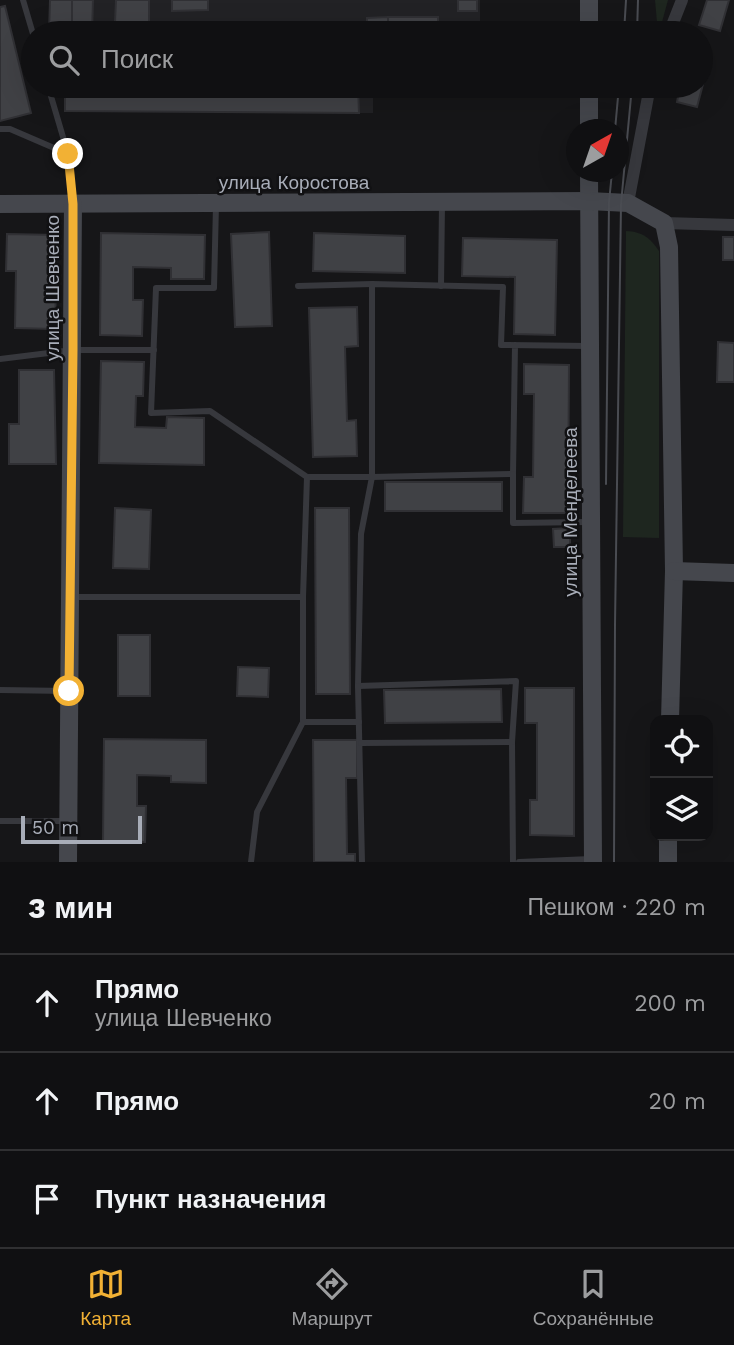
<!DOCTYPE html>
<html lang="ru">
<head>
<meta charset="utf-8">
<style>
  body { margin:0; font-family:"Work Sans",sans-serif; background:#1e1e20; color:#f1f3f6 }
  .controls { position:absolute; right:21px; bottom:21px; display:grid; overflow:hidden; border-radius:14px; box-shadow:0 7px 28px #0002 }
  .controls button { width:63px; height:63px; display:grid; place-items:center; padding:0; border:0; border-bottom:2px solid #303032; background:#101012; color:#f1f3f6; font:35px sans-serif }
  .compass { position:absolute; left:566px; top:119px; width:63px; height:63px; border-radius:50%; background:#101012; box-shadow:0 7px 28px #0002; rotate:40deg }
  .scale { position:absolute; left:21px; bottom:18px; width:121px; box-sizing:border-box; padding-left:7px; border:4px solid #a8adb8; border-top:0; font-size:19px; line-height:24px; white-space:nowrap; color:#a8adb8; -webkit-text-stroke:5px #111113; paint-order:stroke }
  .stop { position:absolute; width:21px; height:21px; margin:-16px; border:5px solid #f2b134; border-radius:50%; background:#fff }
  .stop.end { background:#f2b134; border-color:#fff; box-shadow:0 2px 7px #0008 }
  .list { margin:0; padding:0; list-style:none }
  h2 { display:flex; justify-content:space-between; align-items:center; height:91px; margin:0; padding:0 28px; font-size:30px }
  h2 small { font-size:23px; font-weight:400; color:#9c9d9f }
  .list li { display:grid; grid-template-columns:46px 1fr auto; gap:21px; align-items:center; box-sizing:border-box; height:98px; padding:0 28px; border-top:2px solid #303032 }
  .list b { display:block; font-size:26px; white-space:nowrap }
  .list p { margin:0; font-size:23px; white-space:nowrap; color:#9c9d9f }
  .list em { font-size:23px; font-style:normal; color:#9c9d9f }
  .icon { flex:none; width:38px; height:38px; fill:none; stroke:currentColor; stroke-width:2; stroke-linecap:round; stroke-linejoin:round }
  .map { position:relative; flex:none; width:734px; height:862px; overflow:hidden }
  .search { position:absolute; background:#101012; box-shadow:0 7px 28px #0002; left:21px; right:21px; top:21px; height:77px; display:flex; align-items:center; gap:18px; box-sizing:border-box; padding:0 24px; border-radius:38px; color:#9c9d9f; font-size:26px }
  .sheet { height:385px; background:#101012 }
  nav { display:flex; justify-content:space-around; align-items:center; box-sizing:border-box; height:98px; border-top:2px solid #303032; background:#101012; font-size:19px; color:#9c9d9f }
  nav a { display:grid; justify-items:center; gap:4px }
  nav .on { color:#f2b134 }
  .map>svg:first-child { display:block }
</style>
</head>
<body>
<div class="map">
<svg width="734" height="862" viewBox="0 0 734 862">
  <rect width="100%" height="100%" fill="#161618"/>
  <!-- built -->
  <g fill="#222225">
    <path d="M69,0H480V33H67Z"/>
    <path d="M65,86H481V94L373,97V113H359L65,111Z"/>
  </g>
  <!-- green -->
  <g fill="#1e261f">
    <path d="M655,0H668L659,33H658Z"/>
    <path d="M626,231C643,232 650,238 659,251V538L623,537Z"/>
  </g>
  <!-- building -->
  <g fill="#404145" stroke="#303034" stroke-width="2">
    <path d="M50,0H72V33H49Z"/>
    <path d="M72,0H93L92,33H72Z"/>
    <path d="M116,0H149V23L115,22Z"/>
    <path d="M172,0H208V10L172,11Z"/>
    <rect x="458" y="0" width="19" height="11"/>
    <path d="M707,0H729L720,31L699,25Z"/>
    <path d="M5,6L31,113L0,121V7Z"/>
    <rect x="388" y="17" width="50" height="16"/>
    <path d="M388,17V33H367V18Z"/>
    <rect x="438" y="25" width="39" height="8"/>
    <path d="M345,29V33H178Z"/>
    <path d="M701,63L708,65L697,107L677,102L680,86H701Z"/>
    <path d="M160,86H358L359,113L65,111V87Z"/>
    <path d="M269,232L272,326L235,327L231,234Z"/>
    <path d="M101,233L205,235L204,279H171V268L133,267V300H143L142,336L100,335Z"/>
    <path d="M314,233L405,236V273L313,271Z"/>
    <path d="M7,234L57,235L55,329L15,328L16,271H6Z"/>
    <rect x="723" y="237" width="11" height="23"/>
    <path d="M463,238L557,240L555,335L514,334L515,277L462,276Z"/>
    <path d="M357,307L358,346L345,347L347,421L356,420L357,456L313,457L309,308Z"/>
    <path d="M718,342L734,343V382H717Z"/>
    <path d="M101,361L144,362L143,396H136L135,427L166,428L167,417L204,418V465L99,463Z"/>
    <path d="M524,364L569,365L568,513H523L524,477H533L534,394H524Z"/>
    <path d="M19,370H54L56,464H9V424H19Z"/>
    <rect x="385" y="482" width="117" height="29"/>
    <path d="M115,508L151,510L149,569L113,568Z"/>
    <path d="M315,508H349L350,694H316Z"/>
    <path d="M570,528V547H554L553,529Z"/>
    <rect x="118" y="635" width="32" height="61"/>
    <path d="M238,667L269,668L268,697L237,696Z"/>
    <path d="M525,688H574V836L530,835V800H537V723H525Z"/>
    <path d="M501,689L502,722L385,723L384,690Z"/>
    <path d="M104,739L206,740V783L171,782V776L137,775V806H146L145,842L103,841Z"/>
    <path d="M313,740H357V778H346L347,854H355V862H314Z"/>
  </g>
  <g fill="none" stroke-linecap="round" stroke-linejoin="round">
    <!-- lane -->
    <g stroke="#37383d" stroke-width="6">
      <path d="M23,0L33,34"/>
      <path d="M48,86L68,154L72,202"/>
      <path d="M0,129H10L68,154"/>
      <path d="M216,205L214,288H156L151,413L210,411L307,477H372L361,534L358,686L516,681L512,742L513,862"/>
      <path d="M298,286L372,284"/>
      <path d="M441,286L442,204"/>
      <path d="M515,345L513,474L372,477V284L503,287L501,345L588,346"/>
      <path d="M0,359L73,350H154"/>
      <path d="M513,474V523L588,522"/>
      <path d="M72,597H303"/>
      <path d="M358,686L362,862"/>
      <path d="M0,690L68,691"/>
      <path d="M303,722V597L307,477"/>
      <path d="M361,743L512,742"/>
      <path d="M0,821H67"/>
      <path d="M251,862L257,812L303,722H359"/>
      <path d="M519,862L591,859"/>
    </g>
    <!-- street -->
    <g stroke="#37383d" stroke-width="12">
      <path d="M669,33L682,0"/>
      <path d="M628,203L650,86"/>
      <path d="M664,223L734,225"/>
    </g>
    <!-- secondary -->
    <g stroke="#45474d" stroke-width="18">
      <path d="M589,33V0"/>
      <path d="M589,130V86"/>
      <path d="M589,172L593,862"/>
      <path d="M0,204L589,201L628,203L664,223L669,247L674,571L670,720"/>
      <path d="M674,571L734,573"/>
      <path d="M68,862L73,204"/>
      <path d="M668,862V836"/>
    </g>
    <!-- tram -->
    <g stroke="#4a4c52" stroke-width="2">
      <path d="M624,33L626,0"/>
      <path d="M637,33L638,0"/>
      <path d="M615,130L619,86"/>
      <path d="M606,484L609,202L612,172"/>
      <path d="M614,862L615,625L621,204L632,86"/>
    </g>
  </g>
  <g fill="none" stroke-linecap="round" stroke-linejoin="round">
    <!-- route -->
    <path stroke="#f2b134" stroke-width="9" d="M68,154L73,204V350L69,691"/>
  </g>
  <g text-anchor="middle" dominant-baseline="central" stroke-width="5" stroke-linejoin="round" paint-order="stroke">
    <!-- street labels -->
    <g font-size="19" fill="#a8adb8" stroke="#111113">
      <text x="294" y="182">улица Коростова</text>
      <text transform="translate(52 288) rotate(-90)">улица Шевченко</text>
      <text transform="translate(570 512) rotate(-90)">улица Менделеева</text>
    </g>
  </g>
</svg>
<div class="controls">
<button><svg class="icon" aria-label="locate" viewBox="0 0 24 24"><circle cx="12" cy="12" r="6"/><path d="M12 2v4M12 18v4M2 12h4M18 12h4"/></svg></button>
<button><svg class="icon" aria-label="layers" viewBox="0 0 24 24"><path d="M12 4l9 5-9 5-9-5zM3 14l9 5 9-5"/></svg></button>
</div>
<svg class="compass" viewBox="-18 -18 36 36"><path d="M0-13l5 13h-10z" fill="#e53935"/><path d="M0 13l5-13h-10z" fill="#9c9d9f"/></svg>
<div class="scale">50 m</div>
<div class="stop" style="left:69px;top:691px"></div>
<div class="stop end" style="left:68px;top:154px"></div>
<div class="search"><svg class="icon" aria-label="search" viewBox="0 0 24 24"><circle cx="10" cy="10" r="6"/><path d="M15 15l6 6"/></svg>Поиск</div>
</div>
<section class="sheet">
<h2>3 мин<small>Пешком · 220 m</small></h2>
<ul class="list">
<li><svg class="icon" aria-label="ahead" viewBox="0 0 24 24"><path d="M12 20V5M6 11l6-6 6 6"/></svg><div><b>Прямо</b><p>улица Шевченко</p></div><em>200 m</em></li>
<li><svg class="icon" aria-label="ahead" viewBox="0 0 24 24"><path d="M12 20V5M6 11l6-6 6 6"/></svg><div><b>Прямо</b></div><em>20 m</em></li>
<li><svg class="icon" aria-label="arrive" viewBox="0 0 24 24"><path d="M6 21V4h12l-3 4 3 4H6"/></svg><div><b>Пункт назначения</b></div></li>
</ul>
</section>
<nav>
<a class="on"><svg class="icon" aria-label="map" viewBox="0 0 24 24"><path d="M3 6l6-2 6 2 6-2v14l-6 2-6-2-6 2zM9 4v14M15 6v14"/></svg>Карта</a>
<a><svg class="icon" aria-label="directions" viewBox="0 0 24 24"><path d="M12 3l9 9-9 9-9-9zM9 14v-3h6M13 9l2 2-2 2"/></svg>Маршрут</a>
<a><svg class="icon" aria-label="saved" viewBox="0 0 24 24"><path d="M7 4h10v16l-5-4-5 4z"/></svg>Сохранённые</a>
</nav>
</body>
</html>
